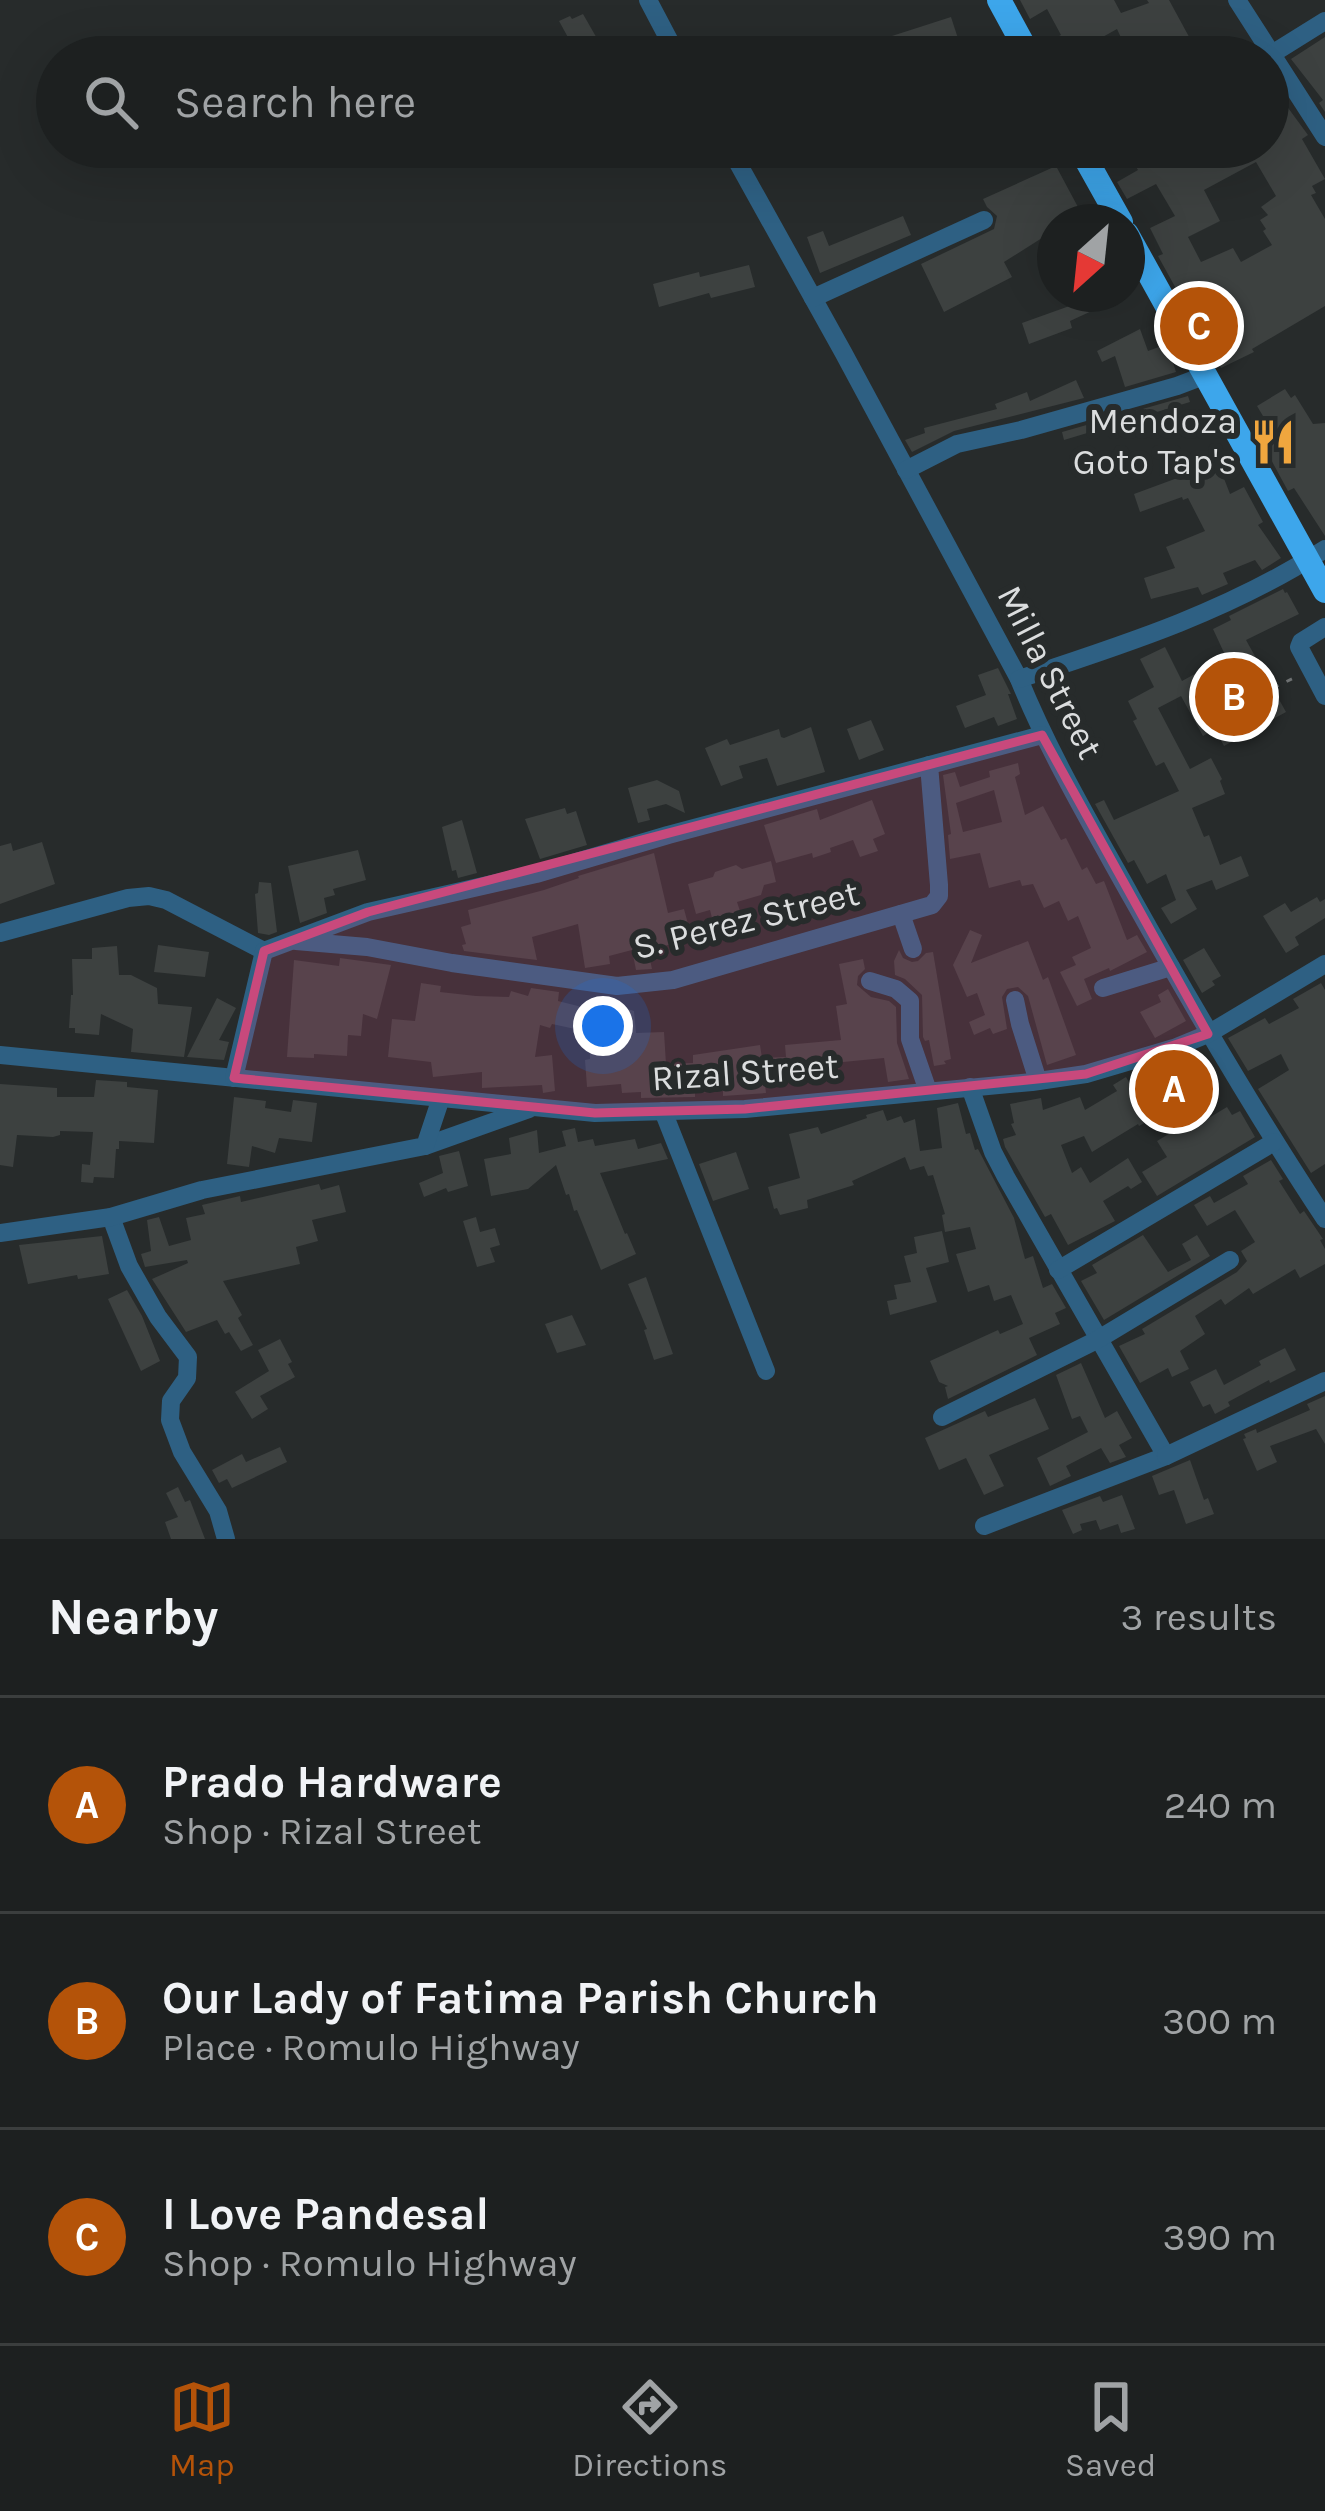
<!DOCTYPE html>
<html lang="en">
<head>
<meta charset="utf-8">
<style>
  body { margin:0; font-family:Karla,sans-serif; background:#252829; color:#f1f3f6 }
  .compass { position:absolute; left:1037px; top:204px; width:108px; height:108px; border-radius:50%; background:#1d2020; box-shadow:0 12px 48px #0002; rotate:207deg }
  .you { position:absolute; left:603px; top:1026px; width:42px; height:42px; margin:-30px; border:9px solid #fff; border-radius:50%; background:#1a73e8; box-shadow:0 0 0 18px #1a73e833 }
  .badge { display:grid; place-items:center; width:78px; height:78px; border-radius:50%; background:#b45309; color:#fff; font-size:39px; font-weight:700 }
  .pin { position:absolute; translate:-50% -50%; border:6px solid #fff; box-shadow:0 3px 12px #0006 }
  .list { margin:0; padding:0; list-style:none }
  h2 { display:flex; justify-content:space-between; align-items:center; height:156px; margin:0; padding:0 48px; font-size:51px }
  h2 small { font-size:39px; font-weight:400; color:#a0a3a5 }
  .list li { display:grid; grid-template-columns:78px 1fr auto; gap:36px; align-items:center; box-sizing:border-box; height:216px; padding:0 48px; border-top:3px solid #3b3e3e }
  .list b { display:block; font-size:45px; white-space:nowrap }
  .list p { margin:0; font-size:39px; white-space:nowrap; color:#a0a3a5 }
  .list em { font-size:39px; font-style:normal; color:#a0a3a5 }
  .icon { flex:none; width:66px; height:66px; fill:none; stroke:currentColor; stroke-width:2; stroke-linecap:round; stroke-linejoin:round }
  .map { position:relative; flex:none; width:1325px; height:1539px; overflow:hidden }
  .search { position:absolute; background:#1d2020; box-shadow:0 12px 48px #0002; left:36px; right:36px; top:36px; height:132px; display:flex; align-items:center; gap:30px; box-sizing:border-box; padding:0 42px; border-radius:66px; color:#a0a3a5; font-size:45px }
  .sheet { height:804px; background:#1d2020 }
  nav { display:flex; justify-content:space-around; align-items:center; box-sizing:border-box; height:168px; border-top:3px solid #3b3e3e; background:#1d2020; font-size:33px; color:#a0a3a5 }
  nav a { display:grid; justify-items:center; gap:6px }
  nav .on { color:#b45309 }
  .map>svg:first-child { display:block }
</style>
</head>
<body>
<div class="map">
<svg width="1325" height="1539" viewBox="0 0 1325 1539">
  <rect width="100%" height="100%" fill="#272b2b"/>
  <!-- building -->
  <g fill="#3d4140" fill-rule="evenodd">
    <path d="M1020,0H1114L1121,13L1149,3L1147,0H1169L1200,57H1130L1117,29L1067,57H1061L1051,40L1061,35L1047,9L1030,19Z"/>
    <path d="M583,14L599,42L580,51L574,39L570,41L559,21L570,16L572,19Z"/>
    <path d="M951,17L964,57H836V54Z"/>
    <path d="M1325,37V112L1319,103L1323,100L1291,59Z"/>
    <path d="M1283,101L1308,135L1302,139L1325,179L1312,186L1316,193L1311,195L1325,219V306L1252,349L1254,352L1221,368L1214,354L1224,348L1213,325L1200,332L1158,256L1163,254L1150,228L1175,216L1156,184L1127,199L1117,182L1138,170L1127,152L1128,147H1215L1224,162L1252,147H1268V136L1280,128L1268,110ZM1256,162L1276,196L1261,207L1268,215L1260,220L1266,229L1263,231L1272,245L1241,262L1233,248L1201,262L1188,237L1220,221L1204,190Z"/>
    <path d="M1056,166L1086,222H1055V263L1042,238L1004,262L1012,277L944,312L921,264L994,229L997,216L987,207L983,199Z"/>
    <path d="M903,216L911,235L820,273L807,237L823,231L829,246Z"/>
    <path d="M749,265L755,287L711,298L709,293L659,307L653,284L699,272L700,277Z"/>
    <path d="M1070,294H1102L1107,304L1070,321L1072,328L1029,344L1022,323L1075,304Z"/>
    <path d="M1140,329L1148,351L1167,344L1176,372L1125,387L1115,356L1102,362L1097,351Z"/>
    <path d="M1076,380L1084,398L954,431L912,452L905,440L925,433L924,428L997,409L995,404L1027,392L1030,401Z"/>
    <path d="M1285,389L1291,398L1295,395L1313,424L1325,423V536L1294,488L1288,491L1256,432L1269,426L1257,406Z"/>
    <path d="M1188,396L1190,402L1064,440L1062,432Z"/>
    <path d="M1218,463L1230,494L1244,487L1263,522L1258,525L1281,558L1262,570L1255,560L1223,573L1228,584L1202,595L1198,587L1151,599L1144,578L1175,568L1166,547L1205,531L1188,498L1183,500L1182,497L1140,512L1134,494Z"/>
    <path d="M1283,589L1285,593L1287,592L1299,614L1246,640L1286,712L1224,746L1215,729L1203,736L1181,696L1158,708L1190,769L1211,758L1222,779L1220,781L1225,794L1192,808L1204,837L1209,835L1220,865L1241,856L1249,876L1216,890L1212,880L1186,890L1197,909L1171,924L1161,908L1176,900L1166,874L1147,884L1134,860L1128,863L1095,804L1104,800L1114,820L1179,791L1164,762L1156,766L1133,721L1137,719L1128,701L1154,687L1140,659L1165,647L1182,681L1226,657L1213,629L1231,620L1229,616Z"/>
    <path d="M998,668L1011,694H1008L1017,719L998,726L994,717L965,728L956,706L986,695L978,675Z"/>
    <path d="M871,720L884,750L859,760L847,729Z"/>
    <path d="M811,727L825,772L777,786L767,758L739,766L743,778L721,786L705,748L727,739L730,745L779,729L781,737L784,738Z"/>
    <path d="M1018,763L1020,774L1015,777L1025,815L1043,806L1061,840L1066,838L1082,870L1087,867L1096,884L1104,881L1127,940L1137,935L1147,952L1110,971L1109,968L1084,979L1092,999L1077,1006L1060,972L1076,965L1072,957L1091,948L1078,916L1068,921L1059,901L1044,908L1033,884L1022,886L1020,880L989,888L980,853L950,859L948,835L951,834L943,775L955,772L960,787L990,777L989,771ZM994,790L1002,822L963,832L956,803Z"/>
    <path d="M657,780L679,791L685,813L666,804L647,809L650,820L638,823L628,788Z"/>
    <path d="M872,800L885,834L873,839L878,851L860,857L853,840L830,848L831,852L813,858L812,853L776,863L764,825L817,809L820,820Z"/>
    <path d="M565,808L567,814L576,811L587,845L540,859L525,819Z"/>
    <path d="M462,820L477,873L458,878L456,870L452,871L442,827Z"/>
    <path d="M42,842L55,884L0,904V846L11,843L13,851Z"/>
    <path d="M358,850L366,880L333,889L335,895L324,898L327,913L300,923L288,866Z"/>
    <path d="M654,853L668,913L684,909L692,939L648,950L652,969L636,970L632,950L609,956L610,964L585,968L578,924L532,937L537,960L464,951L462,945L466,944L461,927L471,924L468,910L544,890L579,878L578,876Z"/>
    <path d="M771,861L776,882L764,885L761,895L737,902L742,917L714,926L710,910L696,914L688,884L713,877L715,872L736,865L742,869Z"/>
    <path d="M259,882L271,883L277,932L269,935L258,933L255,894L258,893Z"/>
    <path d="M1317,897L1320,902L1325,899V918L1295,937L1299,945L1286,953L1263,916L1285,903L1291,912Z"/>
    <path d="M970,930L982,935L971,963L1028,941L1043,980L1048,977L1076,1055L1047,1065L1028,996L1018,987L1007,989L1002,997L1007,1029L993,1034L990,1028L974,1035L969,1022L985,1015L977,993L967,997L953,965Z"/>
    <path d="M158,945L209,952L205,977L154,972Z"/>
    <path d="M117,946L119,975H131L157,988L158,1004L192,1007L184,1057L131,1052L133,1029L101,1014L99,1035L75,1033V1028H69L71,995H73L72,959H92V948Z"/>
    <path d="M1204,948L1221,976L1212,981L1215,985L1202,993L1183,960Z"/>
    <path d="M899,950L903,958L912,962L918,961L926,953L933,952L951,1059L944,1061L946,1064L934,1066L929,1040L925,1041L923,1037L922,995L905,979L895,975L894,961Z"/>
    <path d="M340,958L391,965L377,1019L363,1014L361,1036L348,1035L347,1056L314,1054V1058L287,1057L294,960L339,966Z"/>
    <path d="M863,959L865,969L858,976L857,985L871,997L889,1001L896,1007L897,1043L909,1079L888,1082L884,1058L833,1063L834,1079L765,1084L766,1093L723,1096V1091L695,1093V1097L641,1098V1092L622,1093L621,1084L587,1087L585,1060L590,1059L589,1032L552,1024L550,1028L540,1025L535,1057L552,1055L555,1091L543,1093L542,1085L482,1088V1072L433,1077L431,1062L388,1057L392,1019L415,1021L421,983L441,986L440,992L476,996L509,997L511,991L528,996L531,988L559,992L558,1001L594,1010V1005H609V1008L622,1007L634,1011L636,1033L664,1032L666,1064L693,1063V1055L760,1045L762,1058L786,1057L785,1045L841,1040L836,1006L847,1004L839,964Z"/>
    <path d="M1321,983L1325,990V1164L1311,1173L1258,1089L1289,1070L1281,1054L1248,1071L1228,1038L1265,1018L1269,1024L1299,1008L1293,999Z"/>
    <path d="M1168,989L1186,1021L1155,1038L1140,1012L1161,1002L1158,995Z"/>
    <path d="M217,998L236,1008L219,1040L229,1042L224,1060L187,1057Z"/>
    <path d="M1175,1062L1186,1084L1199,1078L1206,1092L1184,1103L1197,1125L1227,1107L1232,1115L1240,1111L1255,1137L1157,1196L1142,1172L1167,1157L1157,1141L1179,1128L1168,1110L1139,1126L1138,1124L1092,1152L1084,1136L1061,1145L1072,1173L1081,1167L1090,1183L1128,1158L1142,1182L1131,1189L1128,1186L1103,1201L1115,1221L1068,1245L1051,1214L1045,1217L1005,1147L1003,1139L1016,1135L1011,1124L1014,1123L1010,1104L1041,1098L1043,1110L1080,1097L1085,1110L1117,1091L1113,1085L1126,1077L1130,1084Z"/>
    <path d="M96,1080L127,1082V1087L158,1090L154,1143L119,1141V1149H116L114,1178L94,1177L93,1183L81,1182L82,1164L90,1165L93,1132L60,1131V1135L53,1137L17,1135L13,1167L0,1165V1084L57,1088V1097H94Z"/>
    <path d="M234,1097L266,1101L265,1108L291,1112L293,1100L317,1103L312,1142L279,1138L275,1153L252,1146L249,1167L227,1164Z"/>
    <path d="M958,1103L966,1134L970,1133L975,1150L978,1149L1014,1218L1025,1259L1033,1256L1043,1288L1052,1284L1066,1308L1055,1313L1060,1324L1029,1338L1037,1355L948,1399L945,1387L948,1386L939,1382L930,1361L998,1330L1000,1334L1023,1324L1011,1295L994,1301L989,1285L968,1292L956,1254L976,1249L970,1227L945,1232L942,1215L945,1214L933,1175L928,1176L924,1166L910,1170L905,1157L852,1181L854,1185L807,1200L808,1208L780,1215L777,1208L774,1209L768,1187L800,1178L789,1134L818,1127L821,1134L867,1118L866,1115L883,1110L887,1121L901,1116L904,1123L915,1119L920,1151L942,1148L937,1108Z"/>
    <path d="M575,1128L578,1142L593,1139L595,1146L635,1139L638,1149L661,1143L668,1159L600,1173L625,1234L627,1233L636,1254L601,1270L577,1210L574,1211L569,1194L566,1195L556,1165L528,1189L491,1196L484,1159L511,1154L509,1138L537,1130L539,1153L566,1146L562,1131Z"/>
    <path d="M459,1151L468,1186L448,1192L446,1188L424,1197L419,1183L443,1173L439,1156Z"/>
    <path d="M736,1152L749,1189L713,1201L699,1164Z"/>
    <path d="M1271,1160L1283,1179L1279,1181L1300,1214L1304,1211L1323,1239L1320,1240L1325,1249V1264L1300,1278L1295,1269L1253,1294L1249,1288L1225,1305L1221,1299L1195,1316L1205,1334L1180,1351L1189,1369L1172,1377L1168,1368L1140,1383L1119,1346L1145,1334L1142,1329L1237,1272L1247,1261L1241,1251L1255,1242L1235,1210L1207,1226L1194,1205L1210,1196L1214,1203L1248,1184L1243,1176Z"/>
    <path d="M319,1184L321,1190L339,1185L346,1212L312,1220L318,1241L296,1247L300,1264L223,1281L242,1315L238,1318L253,1345L241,1351L229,1332L225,1334L217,1320L186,1332L152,1279L188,1263L187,1260L145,1267L141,1254L151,1251L147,1220L159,1217L169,1246L191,1240L186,1218L205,1214L202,1205L240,1196L241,1202Z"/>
    <path d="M476,1217L480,1232L495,1228L500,1245L490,1248L495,1262L477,1267L463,1221Z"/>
    <path d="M942,1231L949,1262L926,1268L937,1302L890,1315L887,1301L897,1299L894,1285L911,1282L904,1256L917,1253L914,1237Z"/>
    <path d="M1143,1235L1168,1272L1191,1260L1182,1244L1197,1235L1210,1256L1104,1320L1081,1281L1097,1273L1092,1265Z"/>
    <path d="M102,1236L109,1274L78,1279L77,1275L28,1284L19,1245Z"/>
    <path d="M646,1277L673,1354L654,1360L644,1330L647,1329L628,1284Z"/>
    <path d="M127,1290L142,1316L160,1361L141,1371L108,1299Z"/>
    <path d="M572,1315L586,1345L557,1353L545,1324Z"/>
    <path d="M280,1339L292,1362L288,1364L295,1377L260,1396L268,1409L252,1419L235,1392L269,1371L258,1350Z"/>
    <path d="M1285,1348L1296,1370L1270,1383L1269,1380L1228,1402L1230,1406L1215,1414L1210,1404L1203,1407L1190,1382L1216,1369L1224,1385L1261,1365L1259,1361Z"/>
    <path d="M1081,1363L1105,1418L1117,1411L1132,1438L1119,1445L1126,1457L1110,1463L1101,1448L1066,1466L1071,1476L1050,1486L1037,1458L1088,1432L1080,1416L1072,1419L1056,1375Z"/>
    <path d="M1325,1396V1444L1316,1429L1270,1446L1277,1462L1257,1471L1243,1439L1246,1438L1244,1434L1256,1429L1257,1433L1310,1410L1307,1404Z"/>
    <path d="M1035,1398L1049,1429L989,1455L1004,1486L984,1495L966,1458L939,1470L925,1438L985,1411L988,1417Z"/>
    <path d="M280,1447L287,1462L232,1488L227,1479L219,1483L212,1470L242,1454L246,1462Z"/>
    <path d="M1190,1460L1204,1500L1208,1498L1214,1514L1186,1524L1174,1490L1159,1495L1152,1476Z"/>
    <path d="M178,1487L185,1502L190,1500L205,1539H171L165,1522L178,1517L166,1493Z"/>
    <path d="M1122,1495L1135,1529L1121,1533L1118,1524L1100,1530L1096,1520L1080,1524L1082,1530L1073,1534L1062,1510L1100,1496L1103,1502Z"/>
  </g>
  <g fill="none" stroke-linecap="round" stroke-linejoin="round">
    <!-- path -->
    <path stroke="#6e7172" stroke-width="3" stroke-dasharray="6 9" stroke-linecap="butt" d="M1273,688L1298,676"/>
    <!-- minor -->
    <g stroke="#2e6083" stroke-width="18">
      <path d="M648,0L678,57"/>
      <path d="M1237,0L1325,137"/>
      <path d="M1267,57L1325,21"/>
      <path d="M729,147L843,352L1019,679C1050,755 1092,826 1132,898C1193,1007 1256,1115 1325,1219"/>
      <path d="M1088,163L1115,147"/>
      <path d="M813,298L984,220"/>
      <path d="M906,470L957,444L1021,430L1177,386L1206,375"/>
      <path d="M1325,627L1301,642L1299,647L1325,696"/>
      <path d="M1019,679C1126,644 1229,611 1325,549"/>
      <path d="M901,914L913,949"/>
      <path d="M0,933L128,898L149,896L166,900L264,951"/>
      <path d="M296,941L367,947L452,963L617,986L673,980L932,905L939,896V885L929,765"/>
      <path d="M264,951L368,912L536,874L668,835L1042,735"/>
      <path d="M870,981L896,989L910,1001V1039L928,1091"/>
      <path d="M1103,988L1171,967"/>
      <path d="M1015,1000L1020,1024L1038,1081"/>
      <path d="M0,1055L595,1113L745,1109L1032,1082L1086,1074L1174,1048L1208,1034L1325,964"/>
      <path d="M234,1078L264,951"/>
      <path d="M970,1087L993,1152L1006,1177L1166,1456L984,1526"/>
      <path d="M663,1111L766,1371"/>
      <path d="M425,1146L529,1109"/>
      <path d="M111,1217L129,1266L158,1317L188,1357L187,1378L171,1401L170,1420L182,1452L218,1511L226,1539"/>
      <path d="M0,1233L111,1217L202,1190L425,1146L441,1098"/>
      <path d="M1058,1270L1274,1142"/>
      <path d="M942,1417L1097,1340L1230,1260"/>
      <path d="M1166,1456L1325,1381"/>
    </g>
    <!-- highway -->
    <g stroke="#3da6eb" stroke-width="24">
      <path d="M999,0L1030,57"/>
      <path d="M1079,147L1121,222"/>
      <path d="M1127,234L1325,591"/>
    </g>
  </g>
  <!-- marked area -->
  <path fill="#c8497c" fill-opacity="0.2" stroke="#c8497c" stroke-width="9" stroke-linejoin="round" d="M1042,735L1208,1034L1086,1074L745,1109L595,1113L234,1078L264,951L368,912Z"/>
  <!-- icons -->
  <defs>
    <g id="restaurant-bare" transform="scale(3.6)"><path d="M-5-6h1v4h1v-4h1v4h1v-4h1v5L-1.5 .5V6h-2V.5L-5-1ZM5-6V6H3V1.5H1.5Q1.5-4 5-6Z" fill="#f0a63e" stroke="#272b2b" stroke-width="2.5" paint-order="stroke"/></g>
  </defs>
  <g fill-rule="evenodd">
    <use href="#restaurant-bare" x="1273" y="442"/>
  </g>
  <g text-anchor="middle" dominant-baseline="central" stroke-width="12" stroke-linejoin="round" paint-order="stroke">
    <!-- poi labels -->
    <g font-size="36" fill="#dbddde" stroke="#272b2b" text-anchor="end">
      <text x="1237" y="421">Mendoza<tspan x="1237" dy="41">Goto Tap's</tspan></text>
    </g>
    <!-- street labels -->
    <g font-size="36" fill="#dbddde" stroke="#272b2b">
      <text transform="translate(1050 672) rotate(63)">Milla Street</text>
      <text transform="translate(746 920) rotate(-14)">S. Perez Street</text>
      <text transform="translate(745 1072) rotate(-4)">Rizal Street</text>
    </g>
  </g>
</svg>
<svg class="compass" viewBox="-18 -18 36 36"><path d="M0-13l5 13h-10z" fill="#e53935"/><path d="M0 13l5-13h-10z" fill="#a0a3a5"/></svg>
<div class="you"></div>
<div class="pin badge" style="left:1174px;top:1089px">A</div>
<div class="pin badge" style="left:1234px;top:697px">B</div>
<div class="pin badge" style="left:1199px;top:326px">C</div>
<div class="search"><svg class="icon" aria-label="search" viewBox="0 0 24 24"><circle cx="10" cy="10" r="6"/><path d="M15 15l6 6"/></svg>Search here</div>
</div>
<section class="sheet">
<h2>Nearby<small>3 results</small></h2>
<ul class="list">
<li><span class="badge">A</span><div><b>Prado Hardware</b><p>Shop · Rizal Street</p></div><em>240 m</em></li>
<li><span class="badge">B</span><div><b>Our Lady of Fatima Parish Church</b><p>Place · Romulo Highway</p></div><em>300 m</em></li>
<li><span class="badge">C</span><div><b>I Love Pandesal</b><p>Shop · Romulo Highway</p></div><em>390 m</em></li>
</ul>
</section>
<nav>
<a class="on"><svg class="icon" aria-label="map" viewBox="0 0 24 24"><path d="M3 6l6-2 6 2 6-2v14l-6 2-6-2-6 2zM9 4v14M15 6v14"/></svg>Map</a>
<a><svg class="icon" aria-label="directions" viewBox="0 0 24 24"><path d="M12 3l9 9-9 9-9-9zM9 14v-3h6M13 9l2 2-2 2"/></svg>Directions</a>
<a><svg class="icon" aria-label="saved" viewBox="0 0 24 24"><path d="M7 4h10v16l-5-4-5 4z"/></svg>Saved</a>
</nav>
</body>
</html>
